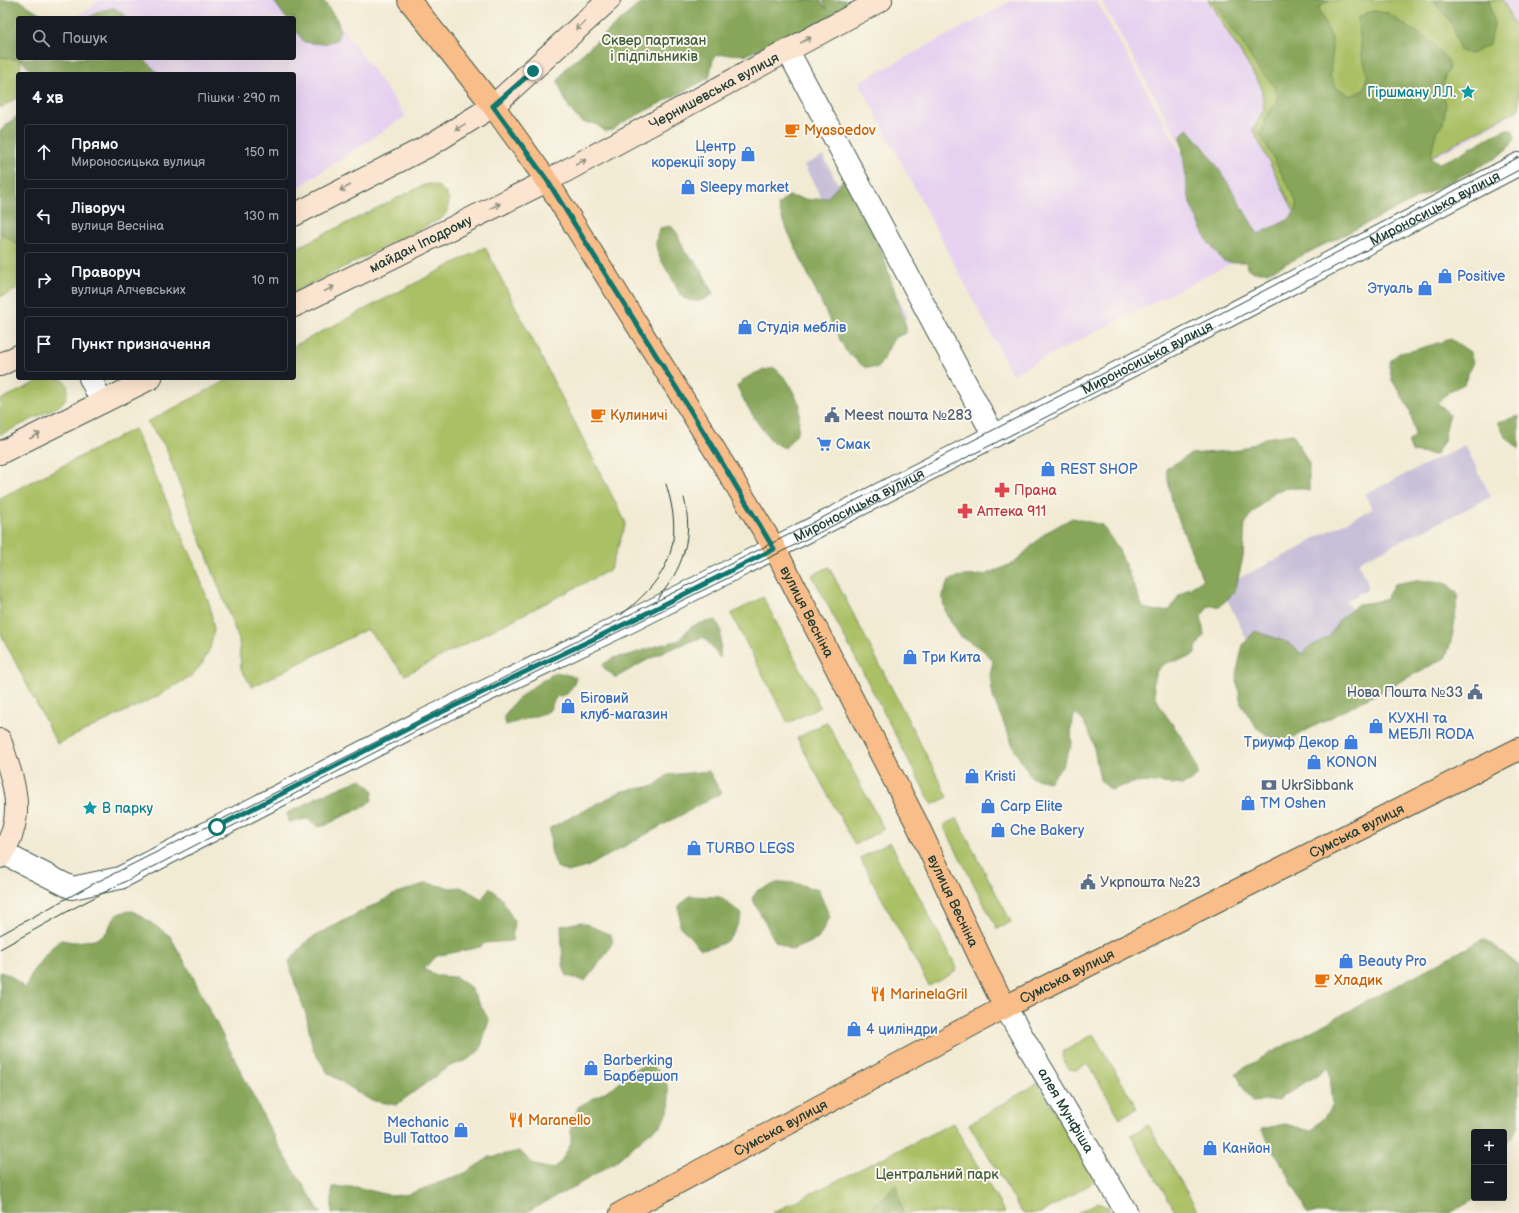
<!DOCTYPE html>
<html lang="uk">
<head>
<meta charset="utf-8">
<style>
  body { margin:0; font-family:"Balsamiq Sans",sans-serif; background:#242831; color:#f1f3f6 }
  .controls { position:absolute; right:12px; bottom:12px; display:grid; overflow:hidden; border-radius:4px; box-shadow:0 4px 16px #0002 }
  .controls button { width:36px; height:36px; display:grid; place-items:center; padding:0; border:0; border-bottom:1px solid #363941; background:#171b24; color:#f1f3f6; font:20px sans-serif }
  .stop { position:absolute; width:12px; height:12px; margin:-9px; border:3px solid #0f766e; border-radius:50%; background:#fff }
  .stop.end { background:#0f766e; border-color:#fff; box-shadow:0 1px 4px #0008 }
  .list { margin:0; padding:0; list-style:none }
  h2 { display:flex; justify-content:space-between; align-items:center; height:52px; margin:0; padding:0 16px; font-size:17px }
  h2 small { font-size:13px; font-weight:400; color:#9ea1a6 }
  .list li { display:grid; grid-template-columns:26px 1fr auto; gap:12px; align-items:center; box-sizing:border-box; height:56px; margin:0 8px 8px; padding:0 8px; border:1px solid #363941; border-radius:4px }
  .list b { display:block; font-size:15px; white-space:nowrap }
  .list p { margin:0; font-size:13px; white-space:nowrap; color:#9ea1a6 }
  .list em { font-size:13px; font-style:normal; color:#9ea1a6 }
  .icon { flex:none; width:22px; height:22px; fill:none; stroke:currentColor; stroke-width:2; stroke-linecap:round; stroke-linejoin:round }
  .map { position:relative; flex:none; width:1519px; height:1213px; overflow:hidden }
  .search { position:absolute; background:#171b24; box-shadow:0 4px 16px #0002; left:16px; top:16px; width:280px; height:44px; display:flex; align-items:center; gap:10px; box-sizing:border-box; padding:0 14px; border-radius:4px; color:#9ea1a6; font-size:15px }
  .panel { position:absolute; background:#171b24; box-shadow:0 4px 16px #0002; left:16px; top:72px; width:280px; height:308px; border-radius:4px }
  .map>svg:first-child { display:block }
</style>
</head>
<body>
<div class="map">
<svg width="1519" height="1213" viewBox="0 0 1519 1213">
  <rect width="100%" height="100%" fill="#fbf7ec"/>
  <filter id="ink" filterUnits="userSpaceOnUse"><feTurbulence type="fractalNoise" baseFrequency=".025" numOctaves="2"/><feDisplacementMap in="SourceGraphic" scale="8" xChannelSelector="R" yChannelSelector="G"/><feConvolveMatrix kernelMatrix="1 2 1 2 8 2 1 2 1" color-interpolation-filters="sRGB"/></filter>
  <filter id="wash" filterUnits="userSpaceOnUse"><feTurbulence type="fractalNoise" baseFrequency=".012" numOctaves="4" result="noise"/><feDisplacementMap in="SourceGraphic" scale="16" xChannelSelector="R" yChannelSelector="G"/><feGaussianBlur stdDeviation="0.9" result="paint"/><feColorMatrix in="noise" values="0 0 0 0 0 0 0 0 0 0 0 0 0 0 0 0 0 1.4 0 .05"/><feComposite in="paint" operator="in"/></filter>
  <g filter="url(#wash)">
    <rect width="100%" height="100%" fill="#f2ebd4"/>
    <!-- built -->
    <g fill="#e6d2f0">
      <path d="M100,0H322L406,116L294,190V74H33L21,60L24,58H294V18H76Z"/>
      <path d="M1014,0H1096L1240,259L1012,374L859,82Z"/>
      <path d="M1101,0H1519V111L1475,136L1244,258Z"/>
    </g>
    <!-- industrial -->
    <g fill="#c8bfd8">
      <path d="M823,156L908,317L890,327L804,165Z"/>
      <path d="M1465,445L1491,497L1358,562L1367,581V590L1346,600L1369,646L1273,693L1221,587L1304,546L1311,540L1372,509L1365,494Z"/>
    </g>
    <!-- green -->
    <g fill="#aac065" stroke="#647e4c">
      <path d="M1208,0H1503L1519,35V109L1302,227L1253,130L1264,109L1261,86Z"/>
      <path d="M0,57L21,60L20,74H18L17,98L0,108Z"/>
      <path d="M430,184C448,187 455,205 442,218L294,292V249L422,186Z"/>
      <path d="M0,233L9,238L18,245V289L0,297Z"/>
      <path d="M485,247L626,523L610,570L405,675L367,629L252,687L241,669L239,640L165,446L147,422L231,378H294V346Z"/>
      <path d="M45,378C49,378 54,377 58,378C73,381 68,400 59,406L0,435V400Z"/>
      <path d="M134,429L194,562L210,606L214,630L210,648L202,664L191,676L156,697L57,744L2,636L0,629V498Z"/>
      <path d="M829,567L948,797L932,805L812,575Z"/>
      <path d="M763,597L820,707L788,723L731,614Z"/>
      <path d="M827,722L884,829L855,845L797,738Z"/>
      <path d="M957,818L1011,922L997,929L943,825Z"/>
      <path d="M890,842L957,968L955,972L929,986L860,858Z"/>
      <path d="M1093,1034L1137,1108L1120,1118L1088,1064L1076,1070L1069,1069L1062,1057L1063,1052Z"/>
      <path d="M1038,1083L1096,1181L1041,1213H1022L969,1124Z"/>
      <path d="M953,1123L1005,1213H772Z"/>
      <path d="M1148,1125L1199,1213H1200H1176L1131,1135Z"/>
      <path d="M1098,1202L1109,1209L1111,1213H1078Z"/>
    </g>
    <!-- forest -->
    <g fill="#87a65a" stroke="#537247">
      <path d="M0,0H19L47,18H18V58H143L159,74H34L21,60L0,57Z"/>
      <path d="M273,0H323L337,20L340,30L337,40L323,44L304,42L294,28V18H286Z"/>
      <path d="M661,0H820L827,10L823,0H867L839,17L829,15L825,22L806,36L772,42L747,55L731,54L716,55L713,60L709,78L620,124L613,130L605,131C601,128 597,124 591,123C589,123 587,123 585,123C570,116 562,95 558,81L566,68L638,5Z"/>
      <path d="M1212,0H1330L1318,8L1332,38V59L1330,76L1336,87L1350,96L1364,90L1368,75L1362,56L1358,17L1373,11L1388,13L1406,26L1428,39L1448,60L1449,67L1445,76L1442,90L1446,105L1443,124L1437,130L1433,145L1431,157L1439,163C1464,155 1483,138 1507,129L1513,131L1515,139L1509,147L1496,158L1442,186L1269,272H1254L1247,268L1246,262H1228L1223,261L1208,242L1191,206L1187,189L1181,136L1187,128C1217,159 1235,197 1258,234L1288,220L1297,209L1296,201L1261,135L1266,118L1276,102L1278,95L1270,80L1257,68L1242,42Z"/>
      <path d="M1435,0H1489L1494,24L1490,44L1471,54L1460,51C1456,42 1456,32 1451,23C1446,13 1439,13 1435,0Z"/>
      <path d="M114,8L125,15L127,18H88L100,11Z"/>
      <path d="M18,115V245L9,238L0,233V131Z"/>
      <path d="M844,179L872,222L906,326V333L894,338L878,368L864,367L846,351L828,317L783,221L778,205L788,196L811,200L828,197Z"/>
      <path d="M671,226L677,233L685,252L698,264L713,294C701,302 696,303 683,298C678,291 675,284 671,277C661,259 650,249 660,228Z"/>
      <path d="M1451,339L1470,352L1473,362L1464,384L1450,391L1437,403L1443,407L1449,415L1444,440L1436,455L1412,452L1408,442L1415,435L1410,410L1392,380L1389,366L1391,360L1399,353L1411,351Z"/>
      <path d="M775,368L787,380L800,405L798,432L785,448C781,446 775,444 772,441C757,424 746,406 737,386C747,375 760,370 775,368Z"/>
      <path d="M1519,416V449L1506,437L1498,422Z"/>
      <path d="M1293,434L1309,464V491L1300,488H1286L1274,492L1251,515L1245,524L1243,557L1235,592L1220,606H1209L1201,616L1204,635C1202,639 1199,642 1197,646C1196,648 1196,652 1194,654C1185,663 1169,658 1160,667C1141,688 1168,717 1180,735C1187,747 1195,759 1198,774L1192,781L1182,785L1152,782L1132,783L1111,790L1100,780L1093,743L1084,722L1075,713L1071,728L1072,744L1062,767L1049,782L1032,778L1016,753L993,697L990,675L993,661L983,650L960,636L946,614L942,596L949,580L963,576L985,575L1014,563L1045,533L1072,518L1102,525L1119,550L1143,608L1157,611L1170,610L1179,595L1203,580L1173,506L1166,469L1191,454L1240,450L1265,438Z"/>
      <path d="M1416,580L1445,582L1458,594C1455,614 1454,641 1445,658L1286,741L1270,737L1257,728L1241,704L1236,675L1243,645L1255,631L1287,642L1302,654L1308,648L1330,636L1339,620L1358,604L1374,602L1386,599L1394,584Z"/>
      <path d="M716,620L721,630L720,658L704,637C673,646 643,661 616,678L605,669L602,665L613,658L629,655L660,645L680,640C691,623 697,624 716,620Z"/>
      <path d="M556,672L576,677L574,684L567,694L556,697L549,711L545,713L506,725L504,717C516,695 536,685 556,672Z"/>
      <path d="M709,771L721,793L587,867L568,872L557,867L551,851L550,828L622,791L654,786L668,775Z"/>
      <path d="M361,779L373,790L372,800L361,809L353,811L326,825L319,827L308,819L288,822L287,813L301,807L315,798Z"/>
      <path d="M780,882L795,883L818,890L830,917L818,939L792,950L775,941L752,898L758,890Z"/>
      <path d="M427,883L451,888L461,887L482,899L490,887L502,899L514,921L512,941L485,943L480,947L437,956L423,969L439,976L456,977L469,986L489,1020L480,1050L467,1060L448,1067L396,1105L370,1100L328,1073L313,1050L306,1014L295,984L289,961L309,939L397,893Z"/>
      <path d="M689,896L720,897L742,914C732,939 729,945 701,949L680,926L679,906Z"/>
      <path d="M133,911L144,918L170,936L191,973L278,1145L321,1213H0V972L10,975L26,989L32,972L51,948L61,940L74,942L95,940L108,931C113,916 116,912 133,911Z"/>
      <path d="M581,922L611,935L613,941L606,954L585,981L567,976L563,965L561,926Z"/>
      <path d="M1483,939L1497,948L1519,966V1127L1504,1146V1132H1474V1198H1477L1450,1213H1307L1289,1177L1261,1129L1285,1124L1311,1131L1324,1117L1333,1105L1329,1067L1278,1100L1253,1102L1243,1087L1236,1073L1267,1055Z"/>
      <path d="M649,1064L663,1074L668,1089L670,1108L661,1125L650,1132L615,1162L576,1186L525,1213H332V1187H357L392,1196L409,1194L465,1173L490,1157L520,1151L534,1165L554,1169L561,1161L571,1144V1127L578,1107L617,1085L631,1071Z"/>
      <path d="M896,1184L902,1208V1213H865L887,1194Z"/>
    </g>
  </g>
  <g filter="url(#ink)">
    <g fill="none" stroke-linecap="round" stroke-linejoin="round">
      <!-- street casing -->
      <g stroke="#3f574c" stroke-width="24">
        <g id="street">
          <path d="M788,51L994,436"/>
          <path d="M90,378L102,402"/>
          <path id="s1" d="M3,853L72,888L120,878L419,723L631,621L812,529L1228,316L1519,164"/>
          <path id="s2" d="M1005,1007L1127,1213"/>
        </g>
      </g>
      <!-- secondary casing -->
      <g stroke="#3f574c" stroke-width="24">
        <g id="secondary">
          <path d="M294,215L432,144L493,106L609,0"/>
          <path id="s3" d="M294,306L547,181L881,0"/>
          <path d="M0,365L18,356"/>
          <path d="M0,453L151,378"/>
          <path d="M0,740C14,784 28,815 0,857"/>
        </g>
      </g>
      <!-- primary casing -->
      <g stroke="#3f574c" stroke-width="24">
        <g id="primary">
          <path id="s4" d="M409,0L493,106L547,181L692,413L775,549L916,822L987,972L1005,1007"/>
          <path id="s5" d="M621,1213L1005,1007L1519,749"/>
        </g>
      </g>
      <!-- street -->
      <use href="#street" stroke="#fff" stroke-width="22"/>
      <!-- secondary -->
      <use href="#secondary" stroke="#fce5d0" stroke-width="22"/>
      <!-- primary -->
      <use href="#primary" stroke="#f8bd89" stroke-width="22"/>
      <!-- tram -->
      <g stroke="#1f3d34" stroke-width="1">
        <path d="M657,599C683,570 694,536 684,498"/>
        <path d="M621,615C669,577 685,544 666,484"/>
        <path d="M0,935L91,885L810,524L1227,310L1519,157"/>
        <path d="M0,949L72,909L422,728L777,554L1115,382L1519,170"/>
      </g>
    </g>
    <!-- one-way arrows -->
    <defs><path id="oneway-shaft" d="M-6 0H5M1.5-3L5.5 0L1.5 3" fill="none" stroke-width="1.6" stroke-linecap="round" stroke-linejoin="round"/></defs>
    <g stroke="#8e9182">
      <use href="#oneway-shaft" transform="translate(580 26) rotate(137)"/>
      <use href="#oneway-shaft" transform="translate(806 40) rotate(-28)"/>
      <use href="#oneway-shaft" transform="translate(460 127) rotate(149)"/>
      <use href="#oneway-shaft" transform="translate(581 162) rotate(-28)"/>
      <use href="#oneway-shaft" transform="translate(345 188) rotate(153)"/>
      <use href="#oneway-shaft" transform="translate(495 206) rotate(-26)"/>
      <use href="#oneway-shaft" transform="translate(329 289) rotate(-27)"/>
      <use href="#oneway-shaft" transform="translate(35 436) rotate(-27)"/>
    </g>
  </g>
  <g fill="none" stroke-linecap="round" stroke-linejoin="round" filter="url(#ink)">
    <!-- route -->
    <path stroke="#0f766e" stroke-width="5" d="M217,827L419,723L631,621L774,549L692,413L547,180L493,106L533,71"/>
  </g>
  <!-- icons -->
  <defs>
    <g id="sight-bare" transform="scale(1.2)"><path d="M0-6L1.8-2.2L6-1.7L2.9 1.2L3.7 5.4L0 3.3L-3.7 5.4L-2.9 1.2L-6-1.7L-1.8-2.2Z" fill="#0f9aa8" stroke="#fbf7ec" stroke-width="2.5" paint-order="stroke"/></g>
    <g id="cafe-bare" transform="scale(1.2)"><path d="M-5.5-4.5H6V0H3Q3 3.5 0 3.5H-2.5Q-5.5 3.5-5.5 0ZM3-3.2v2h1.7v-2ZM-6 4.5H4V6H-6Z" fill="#e8710a" stroke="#fbf7ec" stroke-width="2.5" paint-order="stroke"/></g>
    <g id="shop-bare" transform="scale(1.2)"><path d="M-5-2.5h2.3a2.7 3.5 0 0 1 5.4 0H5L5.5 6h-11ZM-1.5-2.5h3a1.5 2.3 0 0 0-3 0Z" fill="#3f7fe0" stroke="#fbf7ec" stroke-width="2.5" paint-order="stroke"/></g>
    <g id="civic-bare" transform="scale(1.2)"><path d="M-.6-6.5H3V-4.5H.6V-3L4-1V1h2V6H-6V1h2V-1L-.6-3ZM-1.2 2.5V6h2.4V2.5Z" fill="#5c6f8a" stroke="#fbf7ec" stroke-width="2.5" paint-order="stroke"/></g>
    <g id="supermarket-bare" transform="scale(1.2)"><path d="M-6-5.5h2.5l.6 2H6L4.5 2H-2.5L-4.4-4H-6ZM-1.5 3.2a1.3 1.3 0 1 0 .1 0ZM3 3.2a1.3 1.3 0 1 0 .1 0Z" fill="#3f7fe0" stroke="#fbf7ec" stroke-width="2.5" paint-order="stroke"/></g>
    <g id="pharmacy-bare" transform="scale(1.2)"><path d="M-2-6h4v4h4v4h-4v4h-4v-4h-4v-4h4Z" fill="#e0444e" stroke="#fbf7ec" stroke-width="2.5" paint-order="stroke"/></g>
    <g id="bank-bare" transform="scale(1.2)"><path d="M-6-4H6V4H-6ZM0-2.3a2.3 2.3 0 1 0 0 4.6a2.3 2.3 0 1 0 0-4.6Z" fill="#5c6f8a" stroke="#fbf7ec" stroke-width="2.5" paint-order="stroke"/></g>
    <g id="restaurant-bare" transform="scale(1.2)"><path d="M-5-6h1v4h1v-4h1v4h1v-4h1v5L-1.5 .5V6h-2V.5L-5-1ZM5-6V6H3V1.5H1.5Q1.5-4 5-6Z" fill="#e8710a" stroke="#fbf7ec" stroke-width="2.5" paint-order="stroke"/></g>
  </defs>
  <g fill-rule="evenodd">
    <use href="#sight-bare" x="1468" y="92"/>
    <use href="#cafe-bare" x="792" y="130"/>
    <use href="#shop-bare" x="748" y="154"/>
    <use href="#shop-bare" x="688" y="187"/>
    <use href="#shop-bare" x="1445" y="276"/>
    <use href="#shop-bare" x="1425" y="288"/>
    <use href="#shop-bare" x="745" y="327"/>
    <use href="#cafe-bare" x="598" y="415"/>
    <use href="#civic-bare" x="832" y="415"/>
    <use href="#supermarket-bare" x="824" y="444"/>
    <use href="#shop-bare" x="1048" y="469"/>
    <use href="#pharmacy-bare" x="1002" y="490"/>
    <use href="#pharmacy-bare" x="965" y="511"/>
    <use href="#shop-bare" x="910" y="657"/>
    <use href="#civic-bare" x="1475" y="692"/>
    <use href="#shop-bare" x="568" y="706"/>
    <use href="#shop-bare" x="1376" y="726"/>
    <use href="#shop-bare" x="1351" y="742"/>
    <use href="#shop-bare" x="1314" y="762"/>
    <use href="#shop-bare" x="972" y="776"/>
    <use href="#bank-bare" x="1269" y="785"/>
    <use href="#shop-bare" x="1248" y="803"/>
    <use href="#shop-bare" x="988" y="806"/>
    <use href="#sight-bare" x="90" y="808"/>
    <use href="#shop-bare" x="998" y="830"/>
    <use href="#shop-bare" x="694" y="848"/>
    <use href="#civic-bare" x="1088" y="882"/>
    <use href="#shop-bare" x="1346" y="961"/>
    <use href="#cafe-bare" x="1322" y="980"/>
    <use href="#restaurant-bare" x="878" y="994"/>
    <use href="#shop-bare" x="854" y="1029"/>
    <use href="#shop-bare" x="591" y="1068"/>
    <use href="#restaurant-bare" x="516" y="1120"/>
    <use href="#shop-bare" x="461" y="1130"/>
    <use href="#shop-bare" x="1210" y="1148"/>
  </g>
  <g text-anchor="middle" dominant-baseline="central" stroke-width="4" stroke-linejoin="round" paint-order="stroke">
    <!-- park labels -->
    <g font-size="14" fill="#425e40" stroke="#fbf7ec">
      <text x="654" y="40">Сквер партизан<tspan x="654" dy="16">і підпільників</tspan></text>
      <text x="937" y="1174">Центральний парк</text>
    </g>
    <!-- street labels -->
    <g font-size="14" fill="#1f3d34" stroke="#fbf7ec">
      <text stroke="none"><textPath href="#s3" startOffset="472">Чернишевська вулиця</textPath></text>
      <text stroke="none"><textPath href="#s1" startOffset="1602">Мироносицька вулиця</textPath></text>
      <text stroke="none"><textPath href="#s3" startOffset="141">майдан Іподрому</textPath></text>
      <text stroke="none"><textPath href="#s1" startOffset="1278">Мироносицька вулиця</textPath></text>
      <text stroke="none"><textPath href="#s1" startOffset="954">Мироносицька вулиця</textPath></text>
      <text stroke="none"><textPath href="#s4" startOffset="731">вулиця Весніна</textPath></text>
      <text stroke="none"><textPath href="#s5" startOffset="829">Сумська вулиця</textPath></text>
      <text stroke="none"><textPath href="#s4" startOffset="1055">вулиця Весніна</textPath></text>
      <text stroke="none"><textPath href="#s5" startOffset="505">Сумська вулиця</textPath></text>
      <text stroke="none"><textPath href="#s2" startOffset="120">алея Мунфіша</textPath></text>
      <text stroke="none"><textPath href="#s5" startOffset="181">Сумська вулиця</textPath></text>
    </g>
    <!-- culture labels -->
    <g font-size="14" fill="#0d838f" stroke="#fbf7ec" text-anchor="end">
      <text x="1456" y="92">Гіршману Л.Л.</text>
      <text x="102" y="808" text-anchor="start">В парку</text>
    </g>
    <!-- food labels -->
    <g font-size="14" fill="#c56008" stroke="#fbf7ec" text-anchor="start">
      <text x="804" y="130">Myasoedov</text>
      <text x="610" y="415">Кулиничі</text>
      <text x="1334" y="980">Хладик</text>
      <text x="890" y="994">MarinelaGril</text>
      <text x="528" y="1120">Maranello</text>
    </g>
    <!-- shop labels -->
    <g font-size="14" fill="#366cbe" stroke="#fbf7ec" text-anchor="start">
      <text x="736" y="146" text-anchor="end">Центр<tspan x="736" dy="16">корекції зору</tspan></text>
      <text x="700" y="187">Sleepy market</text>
      <text x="1457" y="276">Positive</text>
      <text x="1413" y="288" text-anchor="end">Этуаль</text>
      <text x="757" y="327">Студія меблів</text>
      <text x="836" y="444">Смак</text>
      <text x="1060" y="469">REST SHOP</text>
      <text x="922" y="657">Три Кита</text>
      <text x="580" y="698">Біговий<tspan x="580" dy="16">клуб-магазин</tspan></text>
      <text x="1388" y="718">КУХНІ та<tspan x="1388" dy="16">МЕБЛІ RODA</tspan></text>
      <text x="1339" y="742" text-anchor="end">Триумф Декор</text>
      <text x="1326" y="762">KONON</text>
      <text x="984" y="776">Kristi</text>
      <text x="1260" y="803">TM Oshen</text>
      <text x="1000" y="806">Carp Elite</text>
      <text x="1010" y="830">Che Bakery</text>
      <text x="706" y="848">TURBO LEGS</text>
      <text x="1358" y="961">Beauty Pro</text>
      <text x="866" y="1029">4 циліндри</text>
      <text x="603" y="1060">Barberking<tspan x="603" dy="16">Барбершоп</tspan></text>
      <text x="449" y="1122" text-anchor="end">Mechanic<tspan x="449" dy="16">Bull Tattoo</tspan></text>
      <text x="1222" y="1148">Канйон</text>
    </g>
    <!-- service labels -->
    <g font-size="14" fill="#4e5e75" stroke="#fbf7ec" text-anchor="start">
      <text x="844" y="415">Meest пошта №283</text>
      <text x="1463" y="692" text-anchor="end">Нова Пошта №33</text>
      <text x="1281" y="785">UkrSibbank</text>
      <text x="1100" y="882">Укрпошта №23</text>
    </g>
    <!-- health labels -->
    <g font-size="14" fill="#be3a42" stroke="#fbf7ec" text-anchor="start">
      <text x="1014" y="490">Прана</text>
      <text x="977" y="511">Аптека 911</text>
    </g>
  </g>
</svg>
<div class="controls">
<button>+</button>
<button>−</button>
</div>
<div class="stop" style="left:217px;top:827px"></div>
<div class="stop end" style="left:533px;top:71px"></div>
<div class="search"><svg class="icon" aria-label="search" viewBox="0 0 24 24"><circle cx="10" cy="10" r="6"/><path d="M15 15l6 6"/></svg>Пошук</div>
<section class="panel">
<h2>4 хв<small>Пішки · 290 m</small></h2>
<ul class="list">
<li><svg class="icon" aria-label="ahead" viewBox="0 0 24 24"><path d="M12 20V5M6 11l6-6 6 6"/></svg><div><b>Прямо</b><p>Мироносицька вулиця</p></div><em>150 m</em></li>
<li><svg class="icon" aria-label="left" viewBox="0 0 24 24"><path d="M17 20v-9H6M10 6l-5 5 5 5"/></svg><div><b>Ліворуч</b><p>вулиця Весніна</p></div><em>130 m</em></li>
<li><svg class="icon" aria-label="right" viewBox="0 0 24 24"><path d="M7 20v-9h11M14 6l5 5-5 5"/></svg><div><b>Праворуч</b><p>вулиця Алчевських</p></div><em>10 m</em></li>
<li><svg class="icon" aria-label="arrive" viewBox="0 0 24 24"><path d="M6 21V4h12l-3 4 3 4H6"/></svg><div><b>Пункт призначення</b></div></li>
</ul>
</section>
</div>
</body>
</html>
